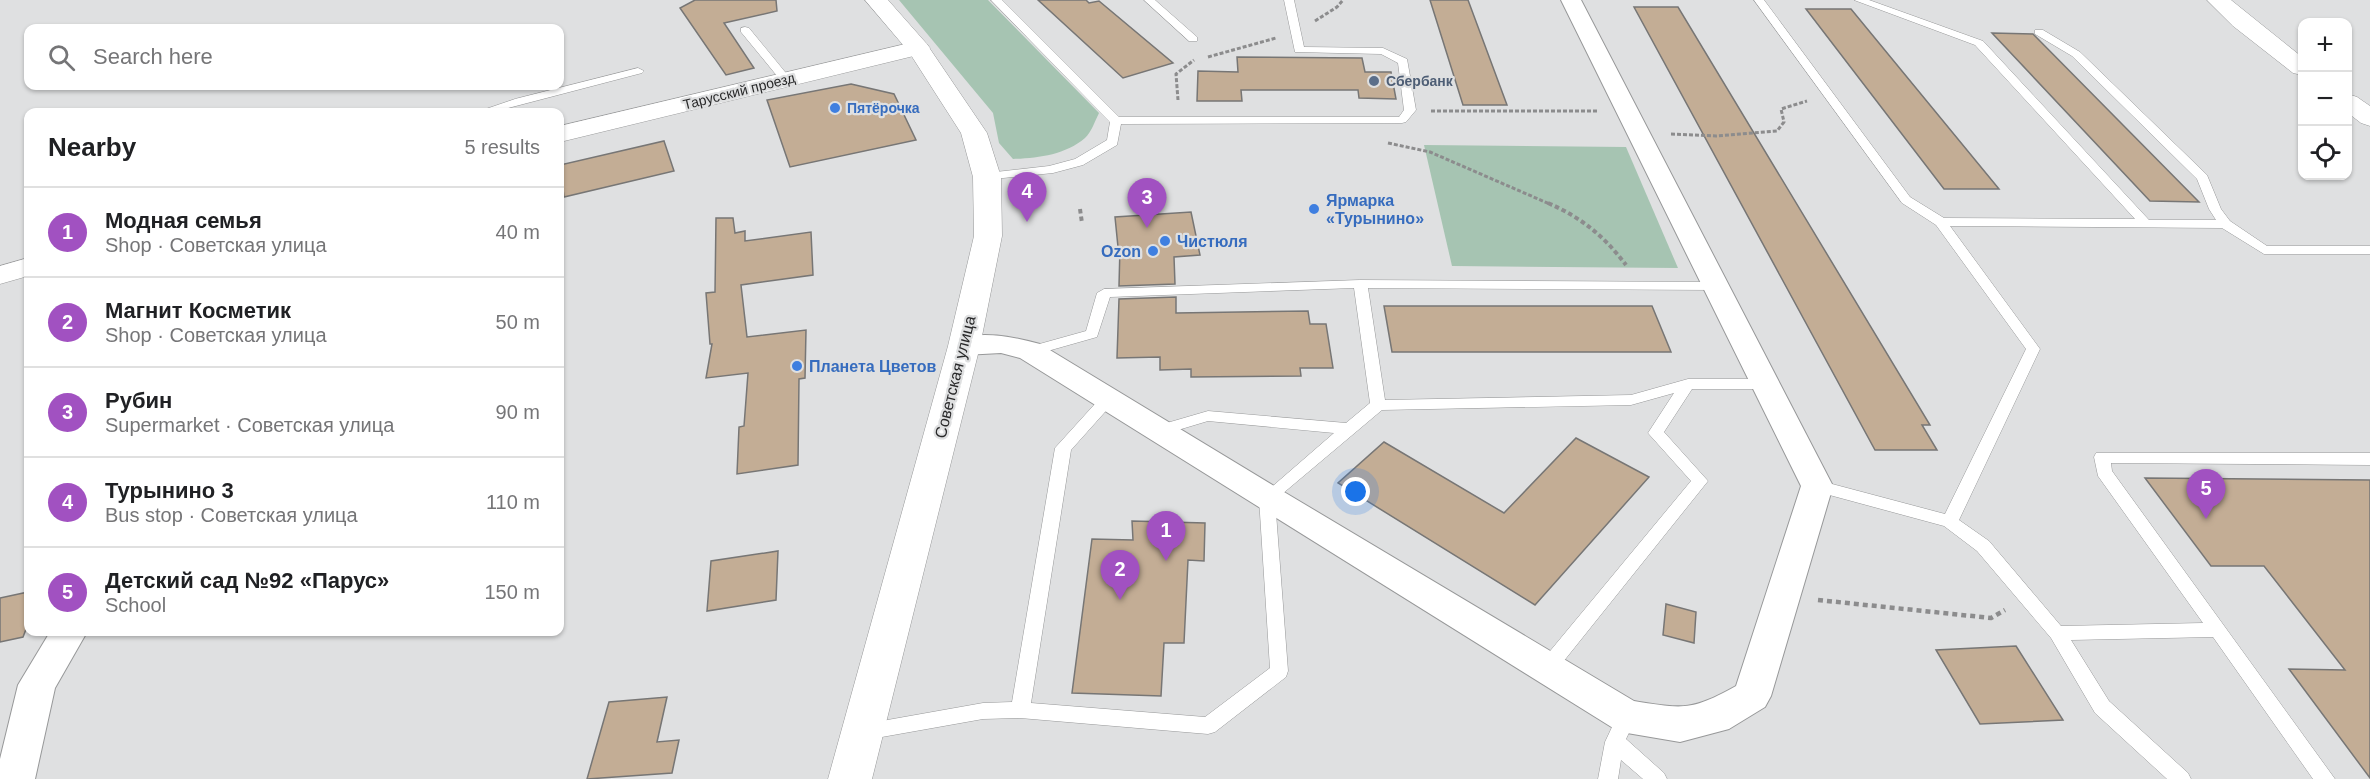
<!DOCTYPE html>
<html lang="en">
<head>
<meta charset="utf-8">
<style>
  body { margin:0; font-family:Arial,sans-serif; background:#f6f6f6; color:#202124 }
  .controls { position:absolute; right:18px; top:18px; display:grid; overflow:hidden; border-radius:12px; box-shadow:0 2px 4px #0004 }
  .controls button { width:54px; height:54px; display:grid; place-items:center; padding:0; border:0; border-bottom:2px solid #e0e0e0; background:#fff; color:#202124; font:30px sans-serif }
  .you { position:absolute; left:1356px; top:492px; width:21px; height:21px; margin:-15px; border:4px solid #fff; border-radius:50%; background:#1a73e8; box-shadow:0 0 0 9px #1a73e833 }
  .badge { display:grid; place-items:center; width:39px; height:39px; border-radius:50%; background:#a151c1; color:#fff; font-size:20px; font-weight:700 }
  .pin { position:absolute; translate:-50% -50px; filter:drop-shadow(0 2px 3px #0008) }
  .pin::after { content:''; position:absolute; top:32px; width:21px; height:18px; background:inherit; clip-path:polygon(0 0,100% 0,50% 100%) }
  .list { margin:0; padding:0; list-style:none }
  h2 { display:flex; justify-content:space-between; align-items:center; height:78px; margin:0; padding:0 24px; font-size:26px }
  h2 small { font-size:20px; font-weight:400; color:#757577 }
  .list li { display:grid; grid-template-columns:39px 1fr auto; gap:18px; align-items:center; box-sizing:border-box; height:90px; padding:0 24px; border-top:2px solid #e0e0e0 }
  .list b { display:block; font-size:22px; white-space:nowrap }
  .list p { margin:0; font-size:20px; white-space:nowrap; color:#757577 }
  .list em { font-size:20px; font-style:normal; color:#757577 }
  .icon { flex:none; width:33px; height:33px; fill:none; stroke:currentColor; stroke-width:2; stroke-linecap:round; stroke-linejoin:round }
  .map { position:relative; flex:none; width:2370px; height:779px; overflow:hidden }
  .search { position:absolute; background:#fff; box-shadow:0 2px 4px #0004; left:24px; top:24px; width:540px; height:66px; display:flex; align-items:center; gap:15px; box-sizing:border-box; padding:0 21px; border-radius:12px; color:#757577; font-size:22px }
  .panel { position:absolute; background:#fff; box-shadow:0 2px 4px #0004; left:24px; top:108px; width:540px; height:528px; border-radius:12px }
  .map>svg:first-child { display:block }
</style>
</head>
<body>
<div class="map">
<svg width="2370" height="779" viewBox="0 0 2370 779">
  <rect width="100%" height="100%" fill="#dfe0e1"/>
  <!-- green -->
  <g fill="#a6c4b2">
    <path d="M899,0H988L1099,113C1095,121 1091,133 1085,138C1065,155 1038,158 1013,159L999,143L993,113Z"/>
    <path d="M1424,145L1626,147L1678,268L1452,266Z"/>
  </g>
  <!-- building -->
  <g fill="#c3ad95" stroke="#777675" stroke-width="1.5">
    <path d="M695,0H776L777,11L724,23L754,68L726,75L680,8Z"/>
    <path d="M1038,0H1086L1089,3L1099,1L1173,63L1123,78Z"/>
    <path d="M1430,0H1468L1507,105H1463Z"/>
    <path d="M1634,7H1678L1930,425H1922L1937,450H1875Z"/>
    <path d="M1806,9H1851L1999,189H1944Z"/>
    <path d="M1992,33L2033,34L2199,202L2150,201Z"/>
    <path d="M1237,57L1362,58L1365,72H1391L1396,99L1359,98L1358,90H1241L1242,101H1197L1198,71L1238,72Z"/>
    <path d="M851,84L894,94L916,140L790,167L767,100Z"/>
    <path d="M664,141L674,171L564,197L560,165Z"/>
    <path d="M1191,212L1200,255L1174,257L1175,284L1119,286L1120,247H1118L1115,217Z"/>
    <path d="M716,218H733L735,233L745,231V241L811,232L813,275L741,285L747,337L806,330L805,378L799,379L798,465L737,474L739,427L744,426L748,373L706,378L712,344H710L706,293L715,292Z"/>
    <path d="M1176,297V313L1308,311L1310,324H1326L1333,368H1300L1301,376L1191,377V369L1160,370V357L1117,358L1119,299Z"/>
    <path d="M1384,306H1652L1671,352H1392Z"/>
    <path d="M1576,438L1649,477L1535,605L1338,483L1384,442L1504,513Z"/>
    <path d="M2145,478L2370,480V778L2289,669L2345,670L2264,566H2211Z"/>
    <path d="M1132,521L1205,523L1204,561L1188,560L1184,643H1164L1161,696L1072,693L1092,539L1133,540Z"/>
    <path d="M778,551L776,600L707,611L711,561Z"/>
    <path d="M28,592V624L23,637L0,642V598Z"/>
    <path d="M1666,604L1696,612L1694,643L1663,635Z"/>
    <path d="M2016,646L2063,720L1980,724L1936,650Z"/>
    <path d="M667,697L657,742L679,740L672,773L587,779L609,702Z"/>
  </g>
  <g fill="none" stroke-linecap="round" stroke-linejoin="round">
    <!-- lane casing -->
    <g stroke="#979899" stroke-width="1">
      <g id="lane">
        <path d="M991,0H1002L1119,117H1399L1404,110L1398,63L1381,54L1295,52L1284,0H1294L1304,47L1383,48L1407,59L1416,110L1406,122L1402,123L1121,124L1117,145L1083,165L1053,173L983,180L981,177L983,174L987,173L1049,166L1075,159L1107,140L1110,122Z"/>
        <path d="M1144,0H1155L1197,37V41H1189Z"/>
        <path d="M1754,0H1764L1910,197L1944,218L2135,219L1975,45L1854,0H1869L1983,41L2149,220H2216L2209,209L2197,179L2072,56L2035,34V30H2043L2080,52L2207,175L2221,209L2230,221L2267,246H2370V254H2264L2222,228L1950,226L2040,349L1959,520L1989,541L2061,626L2203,623L2098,476L2094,457L2096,453H2370V465L2111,463L2112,471L2335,779H2313L2213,637L2071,640L2109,701L2188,773L2191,779H2167L2095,713L2051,638L1977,551L1944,526L1811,490L1809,486L1811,482L1817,480L1945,514L2026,349L1936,225L1902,203Z"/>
        <path d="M745,27L749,28L790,78V82H782L741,32V28Z"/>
        <path d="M638,68L644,71L642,73L493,112H477L515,99Z"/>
        <path d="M1360,280L1715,282L1722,286L1715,290L1368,288L1385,400L1631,395L1688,379H1765L1772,384L1765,389H1692L1664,432L1708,481L1555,672L1548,675L1541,672L1539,667L1541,662L1691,481L1648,433L1674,393L1631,405L1382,410L1275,500L1288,671L1286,677L1215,732L1208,734L1020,718L983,719L865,740L858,738L855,732L858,726L865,724L983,703L1012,702L1055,448L1103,395L1108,394L1116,399L1113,403L1071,450L1031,703L1205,717L1270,668L1259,498L1334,433L1208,421L1158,436L1153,435L1150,431L1153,427L1208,411L1346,423L1370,403L1354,288L1110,297L1097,337L1030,356L1023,351L1025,348L1086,331L1097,293L1104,289Z"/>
        <path d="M1627,708L1634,710L1637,716L1626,739L1664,773L1667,779H1643L1621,760L1618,779H1598L1605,742L1620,710Z"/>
      </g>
    </g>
    <!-- street casing -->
    <g stroke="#979899" stroke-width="2">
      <g id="street">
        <path d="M1561,0H1581L1833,486L1771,696L1765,707L1729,729L1680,742L1627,733L1613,728L1020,358L1001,353L964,355L954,353L950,346L954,339C983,331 1011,336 1040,344L1279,489L1634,701C1684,709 1691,711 1736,686L1801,486Z"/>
        <path d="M50,632H87L55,688L35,779H0V759L18,685Z"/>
      </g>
    </g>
    <!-- secondary casing -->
    <g stroke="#979899" stroke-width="1">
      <g id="secondary">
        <path d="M2207,0H2231L2302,57V75L2293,73L2233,26Z"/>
        <path d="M918,41L926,43L930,48L926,53L560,142V126Z"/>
        <path d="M2348,94L2357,97L2370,106V126L2361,123L2348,113Z"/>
        <path d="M28,258V276L0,284V266Z"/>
      </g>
    </g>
    <!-- primary casing -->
    <g stroke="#979899" stroke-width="1">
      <path id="primary" d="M865,0H888L926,43L987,133L1001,177L1002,236L980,346L872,779H828L948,346L974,236L973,177L961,133L909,52Z"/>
    </g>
    <!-- path-far2 -->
    <g stroke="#8c8c8d" stroke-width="3" stroke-dasharray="4 2" stroke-linecap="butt">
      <path d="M1315,21L1337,7L1343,0"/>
      <path d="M1208,57L1276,38"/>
      <path d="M1178,100L1176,74L1194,60"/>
      <path d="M1431,111H1598"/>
      <path d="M1671,134L1716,136L1777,131L1784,122L1781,109L1807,101"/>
      <path d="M1388,143L1430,152L1552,205"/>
    </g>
    <!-- path-far1 -->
    <g stroke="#8c8c8d" stroke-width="4" stroke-dasharray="4.5 3" stroke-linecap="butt">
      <path d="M1548,203C1582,218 1604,236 1626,265"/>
      <path d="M1080,209L1082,223"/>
      <path d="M1137,212L1155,211V215"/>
    </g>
    <!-- path -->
    <path stroke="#8c8c8d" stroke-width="4.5" stroke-dasharray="5 4" stroke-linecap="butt" d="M1818,600L1991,618L2005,610"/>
    <!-- lane -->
    <use href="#lane" fill="#fff" fill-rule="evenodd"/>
    <!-- street -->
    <use href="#street" fill="#fff" fill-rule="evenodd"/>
    <!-- secondary -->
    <use href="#secondary" fill="#fff" fill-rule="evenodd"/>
    <!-- primary -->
    <use href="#primary" fill="#fff" fill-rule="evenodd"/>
  </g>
  <!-- markers -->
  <circle fill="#5c6f8a" stroke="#dfe0e1" stroke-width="2" cx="1374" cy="81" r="6"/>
  <g fill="#3f7fe0" stroke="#dfe0e1" stroke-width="2">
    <circle cx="835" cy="108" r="6"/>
    <circle cx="1314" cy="209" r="6"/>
    <circle cx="1165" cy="241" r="6"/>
    <circle cx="1153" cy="251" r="6"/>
    <circle cx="797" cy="366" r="6"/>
  </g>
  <g text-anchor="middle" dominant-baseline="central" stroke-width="4.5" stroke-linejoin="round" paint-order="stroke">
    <!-- far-service labels -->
    <g font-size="14" font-weight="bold" fill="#4e5e75" stroke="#dfe0e1" text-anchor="start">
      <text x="1386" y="81">Сбербанк</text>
    </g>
    <!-- far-street labels -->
    <g font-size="14" fill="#29292a" stroke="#dfe0e1">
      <text transform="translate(739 91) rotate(-14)">Тарусский проезд</text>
    </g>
    <!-- far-shop labels -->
    <g font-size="14" font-weight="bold" fill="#366cbe" stroke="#dfe0e1" text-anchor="start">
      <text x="847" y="108">Пятёрочка</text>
    </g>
    <!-- shop labels -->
    <g font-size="16" font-weight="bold" fill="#366cbe" stroke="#dfe0e1" text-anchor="start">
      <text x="1326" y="200">Ярмарка<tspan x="1326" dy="18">«Турынино»</tspan></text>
      <text x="1177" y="241">Чистюля</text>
      <text x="1141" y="251" text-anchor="end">Ozon</text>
      <text x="809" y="366">Планета Цветов</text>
    </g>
    <!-- street labels -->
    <g font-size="16" fill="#29292a" stroke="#dfe0e1">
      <text transform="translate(955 377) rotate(-76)">Советская улица</text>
    </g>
  </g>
</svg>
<div class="controls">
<button>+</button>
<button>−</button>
<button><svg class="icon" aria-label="locate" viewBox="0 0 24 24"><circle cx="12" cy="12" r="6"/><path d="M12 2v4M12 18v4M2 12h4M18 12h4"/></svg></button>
</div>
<div class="you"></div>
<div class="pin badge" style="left:1166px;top:561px">1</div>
<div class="pin badge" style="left:1120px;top:600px">2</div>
<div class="pin badge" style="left:1147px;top:228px">3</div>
<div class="pin badge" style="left:1027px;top:222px">4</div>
<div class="pin badge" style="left:2206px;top:519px">5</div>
<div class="search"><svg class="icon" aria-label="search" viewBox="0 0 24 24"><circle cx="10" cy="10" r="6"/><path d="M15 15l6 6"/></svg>Search here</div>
<section class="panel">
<h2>Nearby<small>5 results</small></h2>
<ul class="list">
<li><span class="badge">1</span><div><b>Модная семья</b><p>Shop · Советская улица</p></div><em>40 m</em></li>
<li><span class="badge">2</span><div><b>Магнит Косметик</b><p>Shop · Советская улица</p></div><em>50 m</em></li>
<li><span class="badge">3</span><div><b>Рубин</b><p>Supermarket · Советская улица</p></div><em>90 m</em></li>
<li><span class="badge">4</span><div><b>Турынино 3</b><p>Bus stop · Советская улица</p></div><em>110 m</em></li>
<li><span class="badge">5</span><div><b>Детский сад №92 «Парус»</b><p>School</p></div><em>150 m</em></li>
</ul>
</section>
</div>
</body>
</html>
